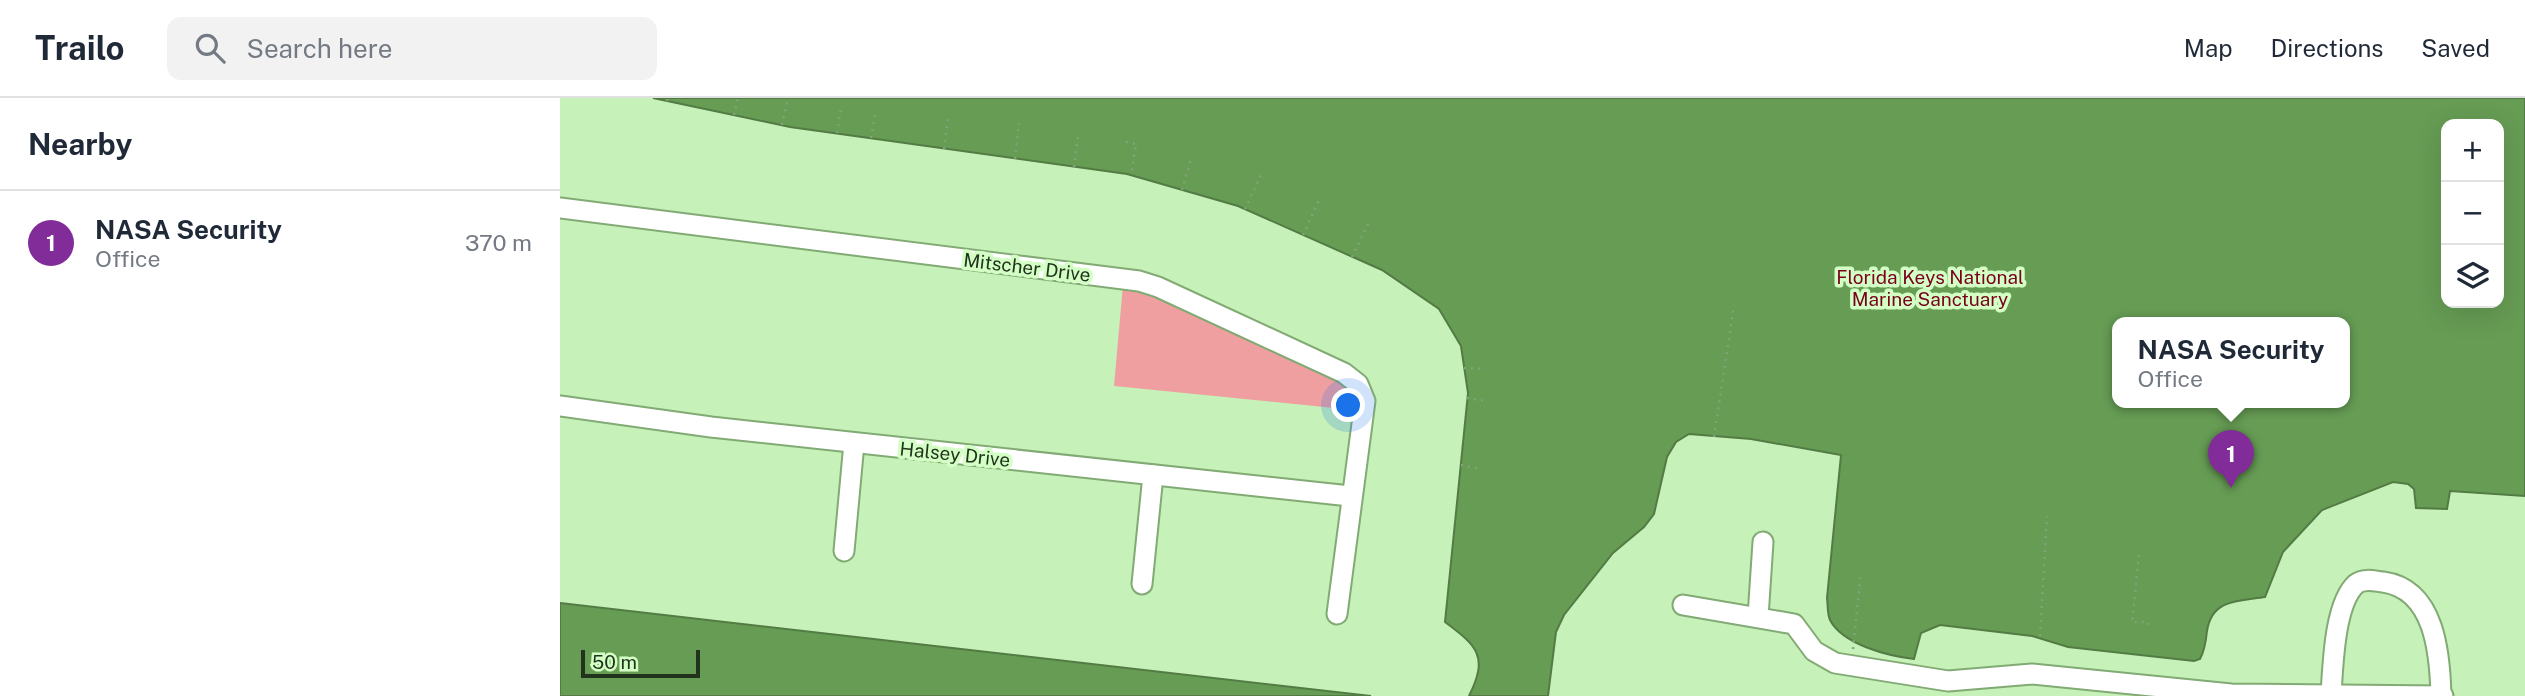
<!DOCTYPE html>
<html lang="en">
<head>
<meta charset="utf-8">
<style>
  body { margin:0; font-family:"Public Sans",sans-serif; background:#f2f2f3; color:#1f2937 }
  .controls { position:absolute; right:21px; top:21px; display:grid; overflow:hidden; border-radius:14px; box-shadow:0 7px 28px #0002 }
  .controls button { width:63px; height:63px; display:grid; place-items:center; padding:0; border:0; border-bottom:2px solid #e0e1e3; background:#fff; color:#1f2937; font:35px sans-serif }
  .scale { position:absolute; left:21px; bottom:18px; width:119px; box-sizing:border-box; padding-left:7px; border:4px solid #22331d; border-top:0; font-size:19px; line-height:24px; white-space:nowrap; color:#22331d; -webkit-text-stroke:5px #d3ffc5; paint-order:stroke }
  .you { position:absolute; left:789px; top:308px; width:24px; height:24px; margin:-18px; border:5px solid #fff; border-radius:50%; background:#1a73e8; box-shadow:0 0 0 10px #1a73e833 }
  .badge { display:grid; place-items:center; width:46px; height:46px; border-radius:50%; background:#822c9a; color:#fff; font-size:23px; font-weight:700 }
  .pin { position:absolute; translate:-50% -58px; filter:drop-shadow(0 2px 4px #0008) }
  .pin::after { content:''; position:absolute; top:37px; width:24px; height:21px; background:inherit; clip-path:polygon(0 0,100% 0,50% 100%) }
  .popup { position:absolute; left:1552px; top:219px; width:238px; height:91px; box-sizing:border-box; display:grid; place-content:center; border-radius:14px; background:#fff; filter:drop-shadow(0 2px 5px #0005); font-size:23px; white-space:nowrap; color:#747a83 }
  .popup b { font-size:26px; color:#1f2937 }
  .popup::after { content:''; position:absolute; left:50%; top:100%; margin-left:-14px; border:14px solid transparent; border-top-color:#fff }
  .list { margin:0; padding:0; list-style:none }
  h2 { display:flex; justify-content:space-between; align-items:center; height:91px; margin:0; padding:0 28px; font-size:30px }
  h2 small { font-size:23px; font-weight:400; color:#747a83 }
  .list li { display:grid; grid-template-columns:46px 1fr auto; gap:21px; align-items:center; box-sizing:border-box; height:105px; padding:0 28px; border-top:2px solid #e0e1e3 }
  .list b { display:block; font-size:26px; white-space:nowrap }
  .list p { margin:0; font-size:23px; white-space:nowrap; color:#747a83 }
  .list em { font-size:23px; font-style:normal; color:#747a83 }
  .icon { flex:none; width:38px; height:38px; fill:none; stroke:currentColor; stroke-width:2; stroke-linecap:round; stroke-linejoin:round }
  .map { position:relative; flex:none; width:1965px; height:598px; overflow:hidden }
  header { display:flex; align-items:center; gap:42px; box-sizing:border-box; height:98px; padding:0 35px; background:#fff; border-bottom:2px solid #e0e1e3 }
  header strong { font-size:33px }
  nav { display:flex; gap:38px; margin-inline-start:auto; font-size:24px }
  .search { width:490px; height:63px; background:#f2f2f3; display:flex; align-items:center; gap:18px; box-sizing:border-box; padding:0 24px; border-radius:14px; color:#747a83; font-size:26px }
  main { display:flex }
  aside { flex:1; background:#fff }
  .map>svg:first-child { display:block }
</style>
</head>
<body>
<header>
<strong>Trailo</strong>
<div class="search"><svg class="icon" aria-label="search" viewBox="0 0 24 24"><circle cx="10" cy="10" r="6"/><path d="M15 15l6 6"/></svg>Search here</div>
<nav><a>Map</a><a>Directions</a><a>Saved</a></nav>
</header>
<main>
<aside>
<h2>Nearby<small></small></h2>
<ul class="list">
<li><span class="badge">1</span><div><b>NASA Security</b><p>Office</p></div><em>370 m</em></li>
</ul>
</aside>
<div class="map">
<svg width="1965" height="598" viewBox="0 0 1965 598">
  <rect width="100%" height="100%" fill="#c6f1b8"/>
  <!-- green -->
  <path fill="#f09fa1" d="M563,187L579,190L775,278L789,293L794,312L554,288Z"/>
  <!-- water -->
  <g fill="#669c54" stroke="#527c44" stroke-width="2" fill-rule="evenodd">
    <path d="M93,0H1965V398L1890,393L1887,411L1856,410L1854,391L1848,386L1833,384L1762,412L1723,454L1705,499C1678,503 1652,501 1647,533C1646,543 1645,552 1640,561L1634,563L1508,549L1472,538L1380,527L1361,535L1354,561C1329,558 1283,547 1270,522C1267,515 1268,507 1267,500L1281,357L1191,341L1129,336L1116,344L1107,359L1094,416L1084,429L1053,455L1004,517L996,534L988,598H909C929,558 917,548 885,524L908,295L901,248L879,211L822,172L678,108L567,76L230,29ZM1939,26V205H1886V26ZM1557,224H1785V304H1557Z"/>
    <path d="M0,505L811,598H0Z"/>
  </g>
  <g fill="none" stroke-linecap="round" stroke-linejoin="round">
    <!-- minor casing -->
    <g stroke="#82aa74" stroke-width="23">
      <g id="minor">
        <path d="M0,110L579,183L598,189L784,275L798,286L805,303L777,516"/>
        <path d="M0,308L151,329L790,398"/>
        <path d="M284,453L294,345"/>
        <path d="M582,486L593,377"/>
        <path d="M1123,507L1234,526L1254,553L1275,565L1388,583L1472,576L1671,596L1883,598"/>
        <path d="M1198,519L1203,444"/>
        <path d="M1771,596C1773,569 1774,506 1796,486C1804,480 1814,483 1823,484C1875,491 1880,556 1881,598"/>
      </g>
    </g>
    <!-- path -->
    <g stroke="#82a378" stroke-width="2.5" stroke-dasharray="2 5" stroke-linecap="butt">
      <path d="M107,3L108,0"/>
      <path d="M174,17L178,0"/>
      <path d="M222,27L228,0"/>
      <path d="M277,35L281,11"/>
      <path d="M311,40L315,17"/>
      <path d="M566,44L576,46L571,77"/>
      <path d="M384,51L388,19"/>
      <path d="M455,61L459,25"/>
      <path d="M514,69L518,38"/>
      <path d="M622,92L632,58"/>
      <path d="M685,111L701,77"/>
      <path d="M743,137L759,102"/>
      <path d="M792,159L809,124"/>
      <path d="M904,270L923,271"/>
      <path d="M907,300L925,303"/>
      <path d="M1154,339L1174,207"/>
      <path d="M901,367L920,371"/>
      <path d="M1579,457L1572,524H1588V527"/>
      <path d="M1480,538L1487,418"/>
      <path d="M1293,551L1301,474"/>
    </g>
    <!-- minor -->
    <use href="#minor" stroke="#fff" stroke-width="19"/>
  </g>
  <g text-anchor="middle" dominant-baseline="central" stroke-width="7" stroke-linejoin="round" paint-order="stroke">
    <!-- street labels -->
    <g font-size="19" fill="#22331d" stroke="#d3ffc5">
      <text transform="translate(467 169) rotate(7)">Mitscher Drive</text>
      <text transform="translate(395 356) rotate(6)">Halsey Drive</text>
    </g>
    <!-- park labels -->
    <g font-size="19" fill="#7a001f" stroke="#d3ffc5">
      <text x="1370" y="179">Florida Keys National<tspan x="1370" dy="22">Marine Sanctuary</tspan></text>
    </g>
  </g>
</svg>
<div class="controls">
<button>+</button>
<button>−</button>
<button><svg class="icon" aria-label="layers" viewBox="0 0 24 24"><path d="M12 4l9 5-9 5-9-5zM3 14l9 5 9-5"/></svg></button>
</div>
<div class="scale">50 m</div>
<div class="you"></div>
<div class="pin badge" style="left:1671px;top:390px">1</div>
<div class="popup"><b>NASA Security</b>Office</div>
</div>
</main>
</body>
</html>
